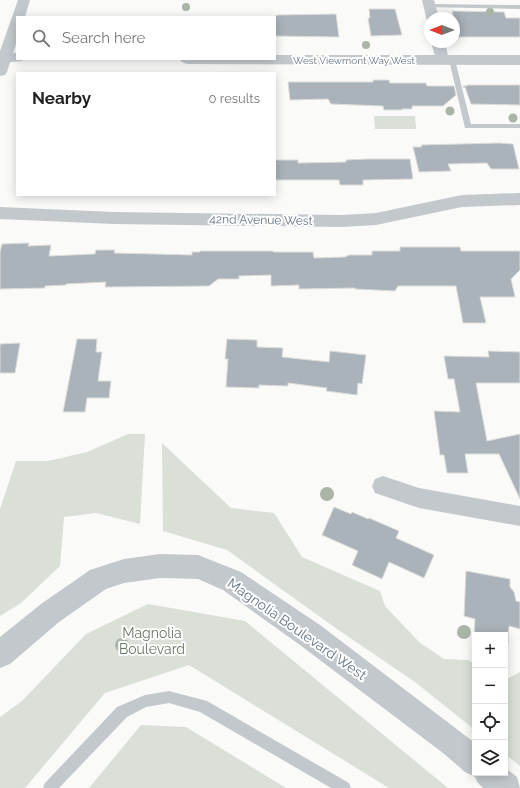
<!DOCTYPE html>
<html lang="en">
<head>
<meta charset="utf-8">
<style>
  body { margin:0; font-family:Raleway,sans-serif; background:#f2f2f2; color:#222 }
  .controls { position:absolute; right:12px; bottom:12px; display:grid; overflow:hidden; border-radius:0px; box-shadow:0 2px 10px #0003 }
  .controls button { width:36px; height:36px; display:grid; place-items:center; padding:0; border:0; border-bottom:1px solid #e0e0e0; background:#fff; color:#222; font:20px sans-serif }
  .compass { position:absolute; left:424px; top:12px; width:36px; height:36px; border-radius:50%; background:#fff; box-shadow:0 2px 10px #0003; rotate:270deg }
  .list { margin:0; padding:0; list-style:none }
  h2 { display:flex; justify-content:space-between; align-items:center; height:52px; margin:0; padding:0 16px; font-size:17px }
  h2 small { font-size:13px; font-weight:400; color:#767676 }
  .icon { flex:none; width:22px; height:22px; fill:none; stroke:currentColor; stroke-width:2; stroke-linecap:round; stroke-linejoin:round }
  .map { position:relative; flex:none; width:520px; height:788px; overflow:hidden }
  .search { position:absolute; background:#fff; box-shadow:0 2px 10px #0003; left:16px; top:16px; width:260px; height:44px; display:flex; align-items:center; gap:10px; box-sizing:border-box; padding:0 14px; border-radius:0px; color:#767676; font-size:15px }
  .panel { position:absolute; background:#fff; box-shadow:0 2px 10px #0003; left:16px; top:72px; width:260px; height:124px; border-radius:0px }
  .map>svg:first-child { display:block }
</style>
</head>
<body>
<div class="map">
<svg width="520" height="788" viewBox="0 0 520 788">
  <rect width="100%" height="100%" fill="#fafaf8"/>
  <!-- green -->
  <g fill="#dadfd7">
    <path d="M374,116H415L416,129H375Z"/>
    <path d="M128,434H145L140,524L96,513L64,517L60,566L21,603L0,616V509L16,461H48L87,452Z"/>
    <path d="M162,443L231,508L274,513L302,557L380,591L385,606L419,642L444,659L468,660L475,664V730L415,682L337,629L227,550L163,531Z"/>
    <path d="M148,604L245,621L448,788H389L189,665L105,693L25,788H0V717L22,701L86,634Z"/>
    <path d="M520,672V766L505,754V680Z"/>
    <path d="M141,725L186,727L286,788H89Z"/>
  </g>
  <!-- building -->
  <g fill="#aab3b9" stroke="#dcdcda">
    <path d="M369,9H395L402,35L371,36L368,18H370Z"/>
    <path d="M452,11L504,12L506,18H520V37H458Z"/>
    <path d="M336,14L339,37L275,36V16L278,15Z"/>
    <path d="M373,80H389L390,83H426L427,86H454L456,95L443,106H412V109H402V110H384L383,106L331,104L328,99L290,100L288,82H373Z"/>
    <path d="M467,85H520V105L471,104L465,87L464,88L463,86H467Z"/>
    <path d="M499,143L513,144L519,169H491L487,163L448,164L451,171L419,172L413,147H422L421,145Z"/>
    <path d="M368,159H410L413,179L363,180V185H340L339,180H275V160H298V163L346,162V160Z"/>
    <path d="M29,243L28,246L51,245L49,256L95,254L96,250H115L114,253L192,255V252H200V251H273V252H313L314,258L345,257L349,255H372V251H400V247H460L461,251H520V270L511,279L515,297H480L486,323H463L456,286H398L395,291L355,289V288L299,289V285L271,286V275L239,276V279H218L209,286L105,287L106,282L66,284V285L45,286V288L0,289V252L2,244Z"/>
    <path d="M77,339H97L96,352H102L98,381H111L109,398H87L85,412H63Z"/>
    <path d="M227,339L257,340V347L283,348L282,357L329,362L330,351L366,355L362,384L358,383L357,395L326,391L327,388L288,383V386L259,385V388L226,387L228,359H225Z"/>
    <path d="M20,343L15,373H0V344Z"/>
    <path d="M488,351L520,352V383H476L487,441L520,434V499L499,454H465L468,473H447L444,455H440L434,411L460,412L454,379H448L444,356L489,357Z"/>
    <path d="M334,507L351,514L352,512L368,519L369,518L399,531L396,538L434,555L424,578L389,562L382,579L352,565L358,551L322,535Z"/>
    <path d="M466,571L510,579V587L514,592L516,601L520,602V629L509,626L508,646H505V635H475L474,639L475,619L464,616Z"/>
  </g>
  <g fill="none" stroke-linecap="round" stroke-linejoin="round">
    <!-- service -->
    <g fill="#c3c8cc" fill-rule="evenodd">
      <path d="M429,4L520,5V9L427,7L426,6Z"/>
      <path d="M452,58L455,60L471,124H520V128H465L449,60Z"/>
      <path d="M169,691L207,701L349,783L351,788H331L200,712L169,703L146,707L127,717L59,788H43L45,783L117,707L145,695Z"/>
    </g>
    <!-- minor -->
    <g fill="#c3c8cc" fill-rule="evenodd">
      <path d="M18,0H30L25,17H17V41L7,72L5,75L0,76V51Z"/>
      <path d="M422,0H434L439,18H430V21H427Z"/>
      <path d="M431,42H445L449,60L447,63L442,64L437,63Z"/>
      <path d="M520,193V205L462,207L376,225L341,227L114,224L0,219V207L114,212L341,215L376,213L462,195Z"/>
      <path d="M383,476L419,488L520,506V526L419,508L375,493L372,486L375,479Z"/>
    </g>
    <!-- tertiary -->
    <g fill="#c3c8cc" fill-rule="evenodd">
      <path d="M0,53H17V59H24L22,61L0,63Z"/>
      <path d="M275,55H520V65L187,64L182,62L179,59H275Z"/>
      <path d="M160,554L198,555L241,572L320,625L475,743V773H505V768L517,777L520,788H483L478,783L475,777L465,772L443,753L300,645L223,590L198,579L160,578L124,583L106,589L59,622L10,664L0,668V637L41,604L90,570L124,559Z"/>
    </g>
  </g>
  <!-- trees -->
  <g fill="#aab4a7">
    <circle cx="186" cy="7" r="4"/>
    <circle cx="490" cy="12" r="4"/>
    <circle cx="366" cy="45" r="4"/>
    <circle cx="450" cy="111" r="4.5"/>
    <circle cx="513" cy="118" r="4.5"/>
    <circle cx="327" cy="494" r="7"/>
    <circle cx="464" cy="632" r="7"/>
    <circle cx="122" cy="645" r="7"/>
  </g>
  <g text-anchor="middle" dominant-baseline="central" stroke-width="4" stroke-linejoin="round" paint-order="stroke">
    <!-- far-street labels -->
    <g font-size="10" fill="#657683" stroke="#fff">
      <text x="354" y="60">West Viewmont Way West</text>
    </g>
    <!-- street labels -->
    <g font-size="12" fill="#657683" stroke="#fff">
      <text transform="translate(261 220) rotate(1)">42nd Avenue West</text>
    </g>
    <!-- near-street labels -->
    <g font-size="14" fill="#657683" stroke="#fff">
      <text transform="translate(297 629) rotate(35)">Magnolia Boulevard West</text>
    </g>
    <!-- near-park labels -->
    <g font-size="14" fill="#687a64" stroke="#fff">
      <text x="152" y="633">Magnolia<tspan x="152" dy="16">Boulevard</tspan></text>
    </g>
  </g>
</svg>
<div class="controls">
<button>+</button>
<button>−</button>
<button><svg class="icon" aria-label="locate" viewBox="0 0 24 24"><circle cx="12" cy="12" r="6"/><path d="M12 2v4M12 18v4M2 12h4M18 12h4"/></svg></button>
<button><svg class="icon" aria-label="layers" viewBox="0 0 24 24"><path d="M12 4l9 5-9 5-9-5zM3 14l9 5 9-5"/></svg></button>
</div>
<svg class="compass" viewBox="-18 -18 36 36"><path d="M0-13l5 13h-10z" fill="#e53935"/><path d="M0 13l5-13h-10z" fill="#767676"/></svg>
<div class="search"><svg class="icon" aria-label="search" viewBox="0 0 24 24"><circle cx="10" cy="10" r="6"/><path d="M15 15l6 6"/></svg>Search here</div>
<section class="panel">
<h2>Nearby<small>0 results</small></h2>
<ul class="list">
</ul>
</section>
</div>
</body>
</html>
